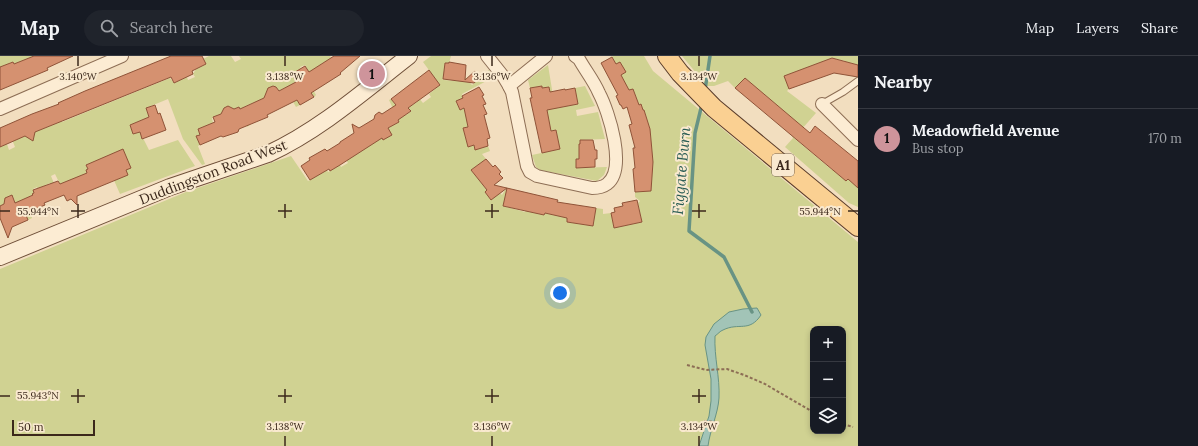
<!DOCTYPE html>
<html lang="en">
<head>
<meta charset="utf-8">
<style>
  body { margin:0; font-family:Lora,serif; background:#20242c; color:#f1f3f6 }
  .controls { position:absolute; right:12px; bottom:12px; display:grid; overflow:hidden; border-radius:8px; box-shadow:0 2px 6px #0003 }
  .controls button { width:36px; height:36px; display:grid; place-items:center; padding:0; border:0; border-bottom:1px solid #363941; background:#171b24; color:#f1f3f6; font:20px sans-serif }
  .scale { position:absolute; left:12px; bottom:10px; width:83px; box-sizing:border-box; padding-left:4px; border:2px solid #3b281b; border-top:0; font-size:11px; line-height:14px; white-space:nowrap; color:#3b281b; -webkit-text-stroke:3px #f9e9cf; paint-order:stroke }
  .you { position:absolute; left:560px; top:237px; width:14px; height:14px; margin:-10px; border:3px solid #fff; border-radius:50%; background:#1a73e8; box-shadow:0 0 0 6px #1a73e833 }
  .badge { display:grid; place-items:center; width:26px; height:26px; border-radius:50%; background:#ce949b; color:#111; font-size:13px; font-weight:700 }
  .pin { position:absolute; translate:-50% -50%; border:2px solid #fff; box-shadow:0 1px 4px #0006 }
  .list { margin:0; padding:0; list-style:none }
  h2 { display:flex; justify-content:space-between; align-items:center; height:52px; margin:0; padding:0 16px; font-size:17px }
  h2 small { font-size:13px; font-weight:400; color:#9ea1a6 }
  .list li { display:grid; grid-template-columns:26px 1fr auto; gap:12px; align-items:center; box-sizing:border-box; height:60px; padding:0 16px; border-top:1px solid #363941 }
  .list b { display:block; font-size:15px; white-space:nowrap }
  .list p { margin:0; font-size:13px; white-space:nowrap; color:#9ea1a6 }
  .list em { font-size:13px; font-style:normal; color:#9ea1a6 }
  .icon { flex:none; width:22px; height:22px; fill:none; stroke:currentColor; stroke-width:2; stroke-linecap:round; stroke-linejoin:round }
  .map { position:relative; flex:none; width:858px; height:390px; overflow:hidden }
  header { display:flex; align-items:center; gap:24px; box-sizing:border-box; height:56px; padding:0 20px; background:#171b24; border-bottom:1px solid #363941 }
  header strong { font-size:19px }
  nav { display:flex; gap:22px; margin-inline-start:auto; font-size:14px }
  .search { width:280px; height:36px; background:#20242c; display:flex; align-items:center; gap:10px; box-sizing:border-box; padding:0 14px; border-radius:22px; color:#9ea1a6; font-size:15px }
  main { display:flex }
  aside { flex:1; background:#171b24 }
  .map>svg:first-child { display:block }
</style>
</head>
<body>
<header>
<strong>Map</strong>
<div class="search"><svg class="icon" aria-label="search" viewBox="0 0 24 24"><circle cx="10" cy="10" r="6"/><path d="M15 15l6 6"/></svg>Search here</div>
<nav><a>Map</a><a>Layers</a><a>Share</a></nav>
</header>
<main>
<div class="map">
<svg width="858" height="390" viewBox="0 0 858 390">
  <rect width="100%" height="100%" fill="#f2debf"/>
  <!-- green -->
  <g fill="#d0d292" fill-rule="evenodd">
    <path d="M0,0H34L15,9L13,6L9,7L0,24Z"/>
    <path d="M209,0H231L235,6L241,3L239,0H330L333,6H324L313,14L315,18L311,20L305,9L300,11L316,39L314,41L298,15L292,18L296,26L289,30L300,49L296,51L285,32L279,35L276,31L273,30L269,40L244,51L251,68L247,71L239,51L212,62L213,67L198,73L200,79L197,81L200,89L198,90L205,108L202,109L183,83L168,43L146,52L149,61L130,69L133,78L140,76L149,94L178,84L195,110L120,138L109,113L91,107L86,109L88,113L86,115L90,124L60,128L55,118L51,120L58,137L55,138L50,127L46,129L47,132L38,135L37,131L33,133L34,137L32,138L33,139L24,143L32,162L28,164L24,156L20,158L13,141L10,140L5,142L6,147L0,150V91L7,88L9,94L15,91L11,81L27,79L33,82L34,79L30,68L40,74L58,67L55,60L58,59L62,66L170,22L174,27L187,21L188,24L195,21L193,18L196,13L206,8L203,3Z"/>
    <path d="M431,0H451L449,7H445L443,24L461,25L465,21L472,29L489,14L494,21L462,38L463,42L456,46L460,54L464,52L470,66L467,68L468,71L463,72L468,91L474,89L475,94L488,90L490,95L482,98L486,103L471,114L487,134L485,136L491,144L500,137L502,139L505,134H507L503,150L525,156L526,153L544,159L545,157L568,161L567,166L593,170L596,152L603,153V158L611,157L614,172L642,166L638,147L640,145L635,141V136L651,135L653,107L650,72L644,54H643L641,48L639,49L633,33L627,35L621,19L625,16L616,8L612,0H644L653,15L858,186V390H0V213L186,136L291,100L308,125L322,117L318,110L323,108L328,116L340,109L341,111L348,107L343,99L350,102L373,87L379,78L383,84L388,72L399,66L389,44L391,43L401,57L403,55L406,59L411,55L408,52L417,46L415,43L418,41L423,47L431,41L429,38L440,29L423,6ZM813,273H843V375H813Z"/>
    <path d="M682,0H858V9L856,8V10L845,8V5L832,2L785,20L789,33L787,35L816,57L794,82L832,114L844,106L835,116L846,125L848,123L858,130V151L849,147L785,91L793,82L792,80L801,70L745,22L735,32L728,25L714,30H707Z"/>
    <path d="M548,9L555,52L578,48L575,32L585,30L595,50L576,54L577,60L598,56L605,83L580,84V88L579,89V103H576V112L607,111L604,119L597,125L540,114L536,111L532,99L560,93L556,74L551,75L543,47L552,45L549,31L542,32V30L530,32L528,24Z"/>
  </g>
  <!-- water -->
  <path fill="#a2c4b7" stroke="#689384" d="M757,252L761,259C749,277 739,266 723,274C720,275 718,278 715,280C714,301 720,321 719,342C718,358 710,374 708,390H699L709,360L711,345V323L705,289L706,281L714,268L729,256L743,253Z"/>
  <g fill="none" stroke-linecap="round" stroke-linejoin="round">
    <!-- stream -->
    <g stroke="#689384" stroke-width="3.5">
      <path d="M705,34L710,0"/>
      <path d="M702,48L695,77L689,175L724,201L752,256"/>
    </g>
  </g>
  <!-- building -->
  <g fill="#d59170" stroke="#8f5338">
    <path d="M34,0H73L47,12L48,14L0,34V11L13,6L14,8Z"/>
    <path d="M171,0H202L206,8L192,15L193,18L174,27L171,21L35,76L33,85L25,80L0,91V72L32,58L59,48L58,47L85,35Z"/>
    <path d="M334,0H360L340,17L341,18L311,37L314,41L300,49L297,44L267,59L268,61L239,73L238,76L223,81L221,80L200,89L196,80L200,79L198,73L215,66L213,61L221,58L224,52L228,50L234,53L239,51L240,53L264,42L268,32L273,30L276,31L279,35L296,26L292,18L305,10L309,16Z"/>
    <path d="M612,1L616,8L620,6L626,16L621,19L629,34L633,33L639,49L641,48L643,54H644L650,73L653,106L651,135L635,136L633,113L635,112L633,92H635L629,69L632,68L627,51L623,53L621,49H620L616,40L618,39L601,7Z"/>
    <path d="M832,2L858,9V21L834,17L789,33L784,20Z"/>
    <path d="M449,6L466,9L465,24L475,15L481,21L474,27L443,23L445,7H449Z"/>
    <path d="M429,14L440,29L408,52L411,55L398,64L399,66L388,72L392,79L383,84L382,82L340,109L330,115L329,113L310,124L301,110L310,104L309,102L325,93L327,95L340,87V86L354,77L352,68L359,72L374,63L375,59L379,56L382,58L396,49L391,43Z"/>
    <path d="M745,22L810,77L815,70L858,105V132L848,123L846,125L735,32Z"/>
    <path d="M542,30V32L549,31L550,36L565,33V34L575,32L578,48L547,54L551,75L556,74L560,93L542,97L530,42H532L530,32Z"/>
    <path d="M479,31L484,39L482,40L486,48L483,49L487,58L484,59L490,82L487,83L488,90L475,94L474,89L468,91L463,72L468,71L464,52L460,54L456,45L463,42L462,40Z"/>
    <path d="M155,49L158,58L160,57L166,74L142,83L140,76L133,78L130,69L149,61L146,52Z"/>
    <path d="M580,84H593L595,94H597V103H595V111L576,112V103H579V88H580Z"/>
    <path d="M123,93L131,112L126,114L128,119L77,140V149L71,143L67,145L64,139L44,147L45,149L25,157L28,164L12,171L8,182L0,162V150L4,148L5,142L12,139L15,147L33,139L32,138L34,137L33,134L58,125L60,128L87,117L86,114L88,113L86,109Z"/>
    <path d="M486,103L493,111L495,109L501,116L499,118L503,122L494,129L558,144L557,146L596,152L593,170L567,166V162L545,157L544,159L503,150L507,132L491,144L485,136L487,134L471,114Z"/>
    <path d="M637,144L642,166L614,172L611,157L615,156L614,152L623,150L622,147Z"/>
  </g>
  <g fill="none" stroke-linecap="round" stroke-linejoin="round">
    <!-- lane casing -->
    <g stroke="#8d6e55" stroke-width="8">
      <path id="lane" d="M822,48L843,36L858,25"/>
    </g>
    <!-- street casing -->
    <g stroke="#8d6e55" stroke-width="14">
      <g id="street">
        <path d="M487,0L503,20L509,30L512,36L527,110L530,116L537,120L592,132C597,132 603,131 607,128C627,113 609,56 599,37C594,25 585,14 579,3L575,0"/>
        <path d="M509,30L546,0"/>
        <path d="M822,48L858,84"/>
        <path d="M0,53L122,0"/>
      </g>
    </g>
    <!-- secondary casing -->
    <g stroke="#6f4f38" stroke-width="18">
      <path id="secondary" d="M0,201L170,131L268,98C320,74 364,35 409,0"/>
    </g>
    <!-- primary casing -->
    <g stroke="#5a3c2a" stroke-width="20">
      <path id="primary" d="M667,0L680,17L714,52L858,171"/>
    </g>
    <!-- path -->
    <g stroke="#8d6e55" stroke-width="2" stroke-dasharray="3 2" stroke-linecap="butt">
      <path d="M687,309L706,314L727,313L744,319L765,328L813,356"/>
      <path d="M704,365L716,366"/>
      <path d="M843,368L853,371"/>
    </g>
    <!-- lane -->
    <use href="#lane" stroke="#fcecd3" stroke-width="6"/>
    <!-- street -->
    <use href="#street" stroke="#fcecd3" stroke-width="12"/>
    <!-- secondary -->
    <use href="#secondary" stroke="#fcecd3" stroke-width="16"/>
    <!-- primary -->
    <use href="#primary" stroke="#fad092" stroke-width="18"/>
  </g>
  <!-- ticks -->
  <path fill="none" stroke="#3b281b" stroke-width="1.5" d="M78,0V10M285,0V10M492,0V10M699,0V10M78,148V162M285,148V162M492,148V162M699,148V162M0,155H10M71,155H85M278,155H292M485,155H499M692,155H706M848,155H858M78,333V347M285,333V347M492,333V347M699,333V347M0,340H10M71,340H85M278,340H292M485,340H499M692,340H706M285,380V390M492,380V390M699,380V390"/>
  <g text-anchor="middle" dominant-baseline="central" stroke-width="4" stroke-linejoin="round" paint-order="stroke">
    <!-- shield labels -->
    <rect fill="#f9e9cf" stroke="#746251" stroke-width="1" x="772" y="98" width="22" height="22" rx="3"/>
    <g font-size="13" font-weight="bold" fill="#3b281b">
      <text x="783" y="109">A1</text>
    </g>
    <!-- street labels -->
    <g font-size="14" fill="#3b281b" stroke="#f9e9cf">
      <text transform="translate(213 116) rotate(-21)">Duddingston Road West</text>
    </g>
    <!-- water labels -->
    <g font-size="15" font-style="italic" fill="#295c54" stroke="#f9e9cf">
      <text transform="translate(681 115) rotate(-85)">Figgate Burn</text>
    </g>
  </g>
  <g font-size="10" text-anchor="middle" fill="#3b281b" stroke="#f9e9cf" stroke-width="4" stroke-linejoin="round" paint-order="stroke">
    <text x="78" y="24">3.140°W</text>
    <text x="285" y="24">3.138°W</text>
    <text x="492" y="24">3.136°W</text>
    <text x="699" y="24">3.134°W</text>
    <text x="38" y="159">55.944°N</text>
    <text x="820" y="159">55.944°N</text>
    <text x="38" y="343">55.943°N</text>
    <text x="285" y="374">3.138°W</text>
    <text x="492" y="374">3.136°W</text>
    <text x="699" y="374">3.134°W</text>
  </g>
</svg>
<div class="controls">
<button>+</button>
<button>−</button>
<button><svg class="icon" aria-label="layers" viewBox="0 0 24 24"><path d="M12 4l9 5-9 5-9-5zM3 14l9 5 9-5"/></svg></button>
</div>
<div class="scale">50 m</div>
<div class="you"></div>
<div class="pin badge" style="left:372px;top:18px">1</div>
</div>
<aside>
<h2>Nearby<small></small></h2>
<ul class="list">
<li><span class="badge">1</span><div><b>Meadowfield Avenue</b><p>Bus stop</p></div><em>170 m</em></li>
</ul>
</aside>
</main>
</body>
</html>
